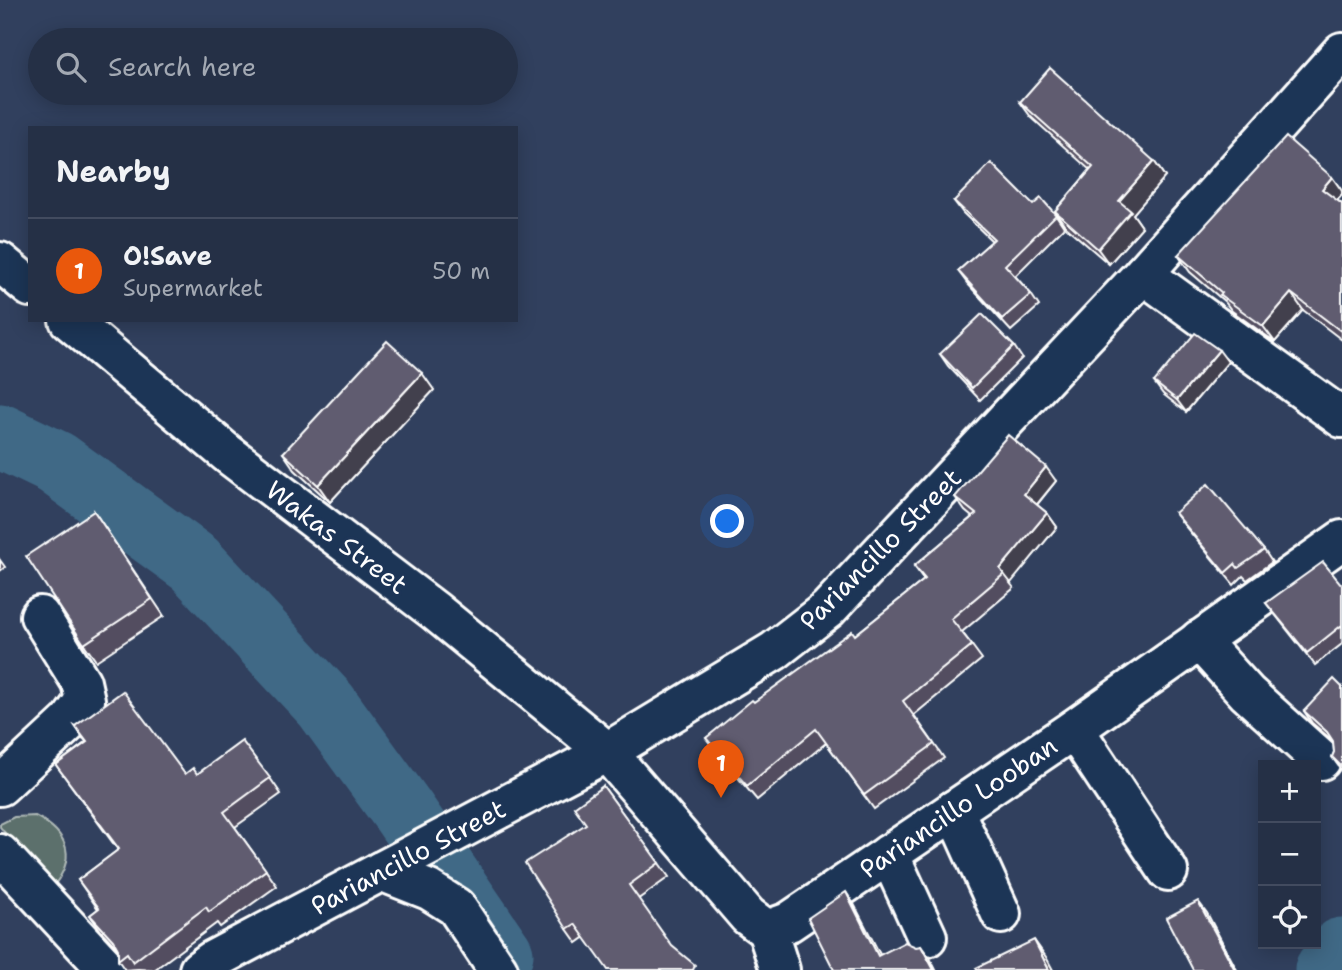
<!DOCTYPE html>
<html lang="en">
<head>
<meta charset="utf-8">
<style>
  body { margin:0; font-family:"Shantell Sans",sans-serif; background:#313c51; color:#f1f3f6 }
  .controls { position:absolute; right:21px; bottom:21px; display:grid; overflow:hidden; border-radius:0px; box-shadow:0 4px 18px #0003 }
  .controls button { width:63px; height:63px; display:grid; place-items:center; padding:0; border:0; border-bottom:2px solid #424b5f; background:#253046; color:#f1f3f6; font:35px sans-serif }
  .you { position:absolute; left:728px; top:522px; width:24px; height:24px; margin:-18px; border:5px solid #fff; border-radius:50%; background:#1a73e8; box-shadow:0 0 0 10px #1a73e833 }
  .badge { display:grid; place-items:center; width:46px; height:46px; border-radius:50%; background:#ea580c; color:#fff; font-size:23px; font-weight:700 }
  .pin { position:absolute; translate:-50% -58px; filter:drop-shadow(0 2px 4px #0008) }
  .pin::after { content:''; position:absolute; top:37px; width:24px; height:21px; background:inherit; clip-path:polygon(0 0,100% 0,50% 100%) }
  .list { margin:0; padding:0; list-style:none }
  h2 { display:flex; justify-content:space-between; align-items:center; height:91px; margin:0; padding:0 28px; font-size:30px }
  h2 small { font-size:23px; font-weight:400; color:#a3a9b3 }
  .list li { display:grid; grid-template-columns:46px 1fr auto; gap:21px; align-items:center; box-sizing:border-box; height:105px; padding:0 28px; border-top:2px solid #424b5f }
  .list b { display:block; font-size:26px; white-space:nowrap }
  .list p { margin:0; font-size:23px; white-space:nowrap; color:#a3a9b3 }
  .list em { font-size:23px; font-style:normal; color:#a3a9b3 }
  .icon { flex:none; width:38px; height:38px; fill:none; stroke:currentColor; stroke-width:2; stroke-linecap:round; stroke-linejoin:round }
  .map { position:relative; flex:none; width:1342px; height:970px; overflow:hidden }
  .search { position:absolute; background:#253046; box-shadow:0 4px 18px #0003; left:28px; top:28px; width:490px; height:77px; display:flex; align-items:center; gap:18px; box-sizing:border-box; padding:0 24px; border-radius:38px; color:#a3a9b3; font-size:26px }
  .panel { position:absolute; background:#253046; box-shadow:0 4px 18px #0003; left:28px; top:126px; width:490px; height:196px; border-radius:0px }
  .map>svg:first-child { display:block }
</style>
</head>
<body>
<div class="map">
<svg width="1342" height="970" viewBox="0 0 1342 970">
  <rect width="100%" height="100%" fill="#31405e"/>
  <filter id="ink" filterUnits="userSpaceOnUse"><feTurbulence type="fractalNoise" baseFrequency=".0143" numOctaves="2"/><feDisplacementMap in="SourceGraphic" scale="14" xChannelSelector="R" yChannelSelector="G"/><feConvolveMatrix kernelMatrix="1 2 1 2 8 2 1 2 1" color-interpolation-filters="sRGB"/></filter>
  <g filter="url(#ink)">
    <!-- grass -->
    <path fill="#5c706c" stroke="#aeb8b6" stroke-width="2" d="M35,816C70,834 77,859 51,889L0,827V824L14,817Z"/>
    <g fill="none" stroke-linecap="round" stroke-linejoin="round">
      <!-- river -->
      <g stroke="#3f6986" stroke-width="65">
        <path d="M0,436L56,463L195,564L326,705L403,811L501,954"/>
        <path d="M1327,970L1342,950"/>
      </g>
      <!-- minor casing -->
      <g stroke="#fff" stroke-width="44">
        <g id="minor">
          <path d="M0,262L30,287"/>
          <path d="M1143,274L1342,418"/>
          <path d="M69,320L228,454L435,611L607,752L748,916L767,930L789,922L1074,729L1342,540"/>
          <path d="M1199,640L1247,693L1321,760"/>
          <path d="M1074,729L1168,871"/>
          <path d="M0,786L70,721L85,700L81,682L40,616"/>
          <path d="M954,810L1001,914"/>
          <path d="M0,854L108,970"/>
          <path d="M889,854L927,937"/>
          <path d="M381,871L429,890L456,907L498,970"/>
          <path d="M767,930L780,970"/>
        </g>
      </g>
      <!-- major casing -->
      <g stroke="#fff" stroke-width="44">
        <path id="major" d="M199,970L213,960L607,752L774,651L828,609L1143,274L1342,52"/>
      </g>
      <!-- minor -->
      <use href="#minor" stroke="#1d3557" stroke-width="38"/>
      <!-- major -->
      <use href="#major" stroke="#1d3557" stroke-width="38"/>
    </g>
    <!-- wall -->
    <g fill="#534e60" stroke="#fff" stroke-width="2">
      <path d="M1020,102L1154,161L1165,177L1133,214L1142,227L1109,264L1066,227L1055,211L1090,170L1031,117Z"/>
      <path d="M1332,177L1342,191V195L1337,200L1342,204V340L1303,310L1275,342L1232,311L1225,302L1190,272L1178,255Z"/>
      <path d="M954,201L1033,205L1056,215L1064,227L1015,276L1031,294L1039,306L1011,331L967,283L958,271L992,241L963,213Z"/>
      <path d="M1014,346L1022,358L980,400L948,366L940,354Z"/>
      <path d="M1228,362L1186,412L1163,394L1154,382Z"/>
      <path d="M434,390L330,502L295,470L283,453Z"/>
      <path d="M1056,481L1037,505L1047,513L1057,527L1010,583L1014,588L962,632L982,659L914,715L944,758L874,809L826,743L757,800L716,752L706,738L754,702L855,635L924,580L914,566L972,517L965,511L955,497Z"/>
      <path d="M94,511L164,616L96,661L84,644Z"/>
      <path d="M1175,513L1264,550L1272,562L1247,580L1243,576L1234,585L1184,525Z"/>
      <path d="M0,560L5,567L0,571Z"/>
      <path d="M1342,585V644L1315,665L1266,603Z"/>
      <path d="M1342,687V771L1332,757L1334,752L1333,741L1312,723L1304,711Z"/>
      <path d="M75,726L185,774L270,778L281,794L235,827L277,886L220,927L217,923L154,970L138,969L125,970L118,960V949L101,931L90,915L98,909L78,880L118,850L56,765L86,742Z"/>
      <path d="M603,786L669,877L577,943L567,929L586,824Z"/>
    </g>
    <!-- shaded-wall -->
    <g fill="#43404e" stroke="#fff" stroke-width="2">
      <path d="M1154,161L1165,177L1133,214L1142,227L1109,264L1098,249L1119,201Z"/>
      <path d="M1332,177L1342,191V195L1333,205L1322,189Z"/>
      <path d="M1291,293L1303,310L1275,342L1263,326Z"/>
      <path d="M1219,350L1228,362L1186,412L1177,400Z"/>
      <path d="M422,373L434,390L330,502L318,485Z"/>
      <path d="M1046,467L1056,481L1034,508L1024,494Z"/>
      <path d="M1047,513L1057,527L1011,583L1000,569Z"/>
      <path d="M846,892L854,904L887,968L878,956Z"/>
      <path d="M1198,901L1207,913L1237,970H1235Z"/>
      <path d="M1034,940L1046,957L1053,970H1049Z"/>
      <path d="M921,946L930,958L936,970H934Z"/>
    </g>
    <!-- building -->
    <g fill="#605b70" stroke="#fff" stroke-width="2">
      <path d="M1050,68L1154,161L1119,201L1131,211L1098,249L1055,211L1093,167L1020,102Z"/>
      <path d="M1286,137L1332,177L1322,189L1342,204V332L1291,293L1263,326L1220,295L1222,293L1178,255Z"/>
      <path d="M991,163L1033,205L1041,198L1056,215L1005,265L1031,294L1002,319L958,271L994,239L954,201Z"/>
      <path d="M982,314L1014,346L972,388L940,354Z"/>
      <path d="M1195,333L1219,350L1177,400L1154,382Z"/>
      <path d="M387,341L422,373L318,485L283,453Z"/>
      <path d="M1008,435L1046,467L1024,494L1047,513L1000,569L1004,574L951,619L972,645L903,701L934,744L864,795L816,729L747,786L706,738L752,700L754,702L852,631L855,635L925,579L914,566L976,514L955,497Z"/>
      <path d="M1208,484L1264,550L1238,568L1235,564L1225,573L1175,513Z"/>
      <path d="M94,511L152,599L84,644L26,556Z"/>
      <path d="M1323,562L1342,585V625L1307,653L1266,603Z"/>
      <path d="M1334,679L1342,687V767L1332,757L1334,752L1333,741L1327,732L1304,711Z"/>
      <path d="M123,691L185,774L193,768L197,774L242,741L270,778L224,812L266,870L209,912L206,907L133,962L127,953L118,960V949L113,940L90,915L99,908L78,880L119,849L56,765L87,742L75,726Z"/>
      <path d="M603,786L659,863L629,885L672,946L695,965L693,970H608L575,924L567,929L525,863L586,824L574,807Z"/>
      <path d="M846,892L878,956L905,942L916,947L921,946L934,970H834L808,918Z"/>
      <path d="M1198,901L1235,970H1193L1166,918Z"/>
      <path d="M1034,940L1049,970H977L976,968Z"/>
    </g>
  </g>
  <g text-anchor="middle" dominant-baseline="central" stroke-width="6" stroke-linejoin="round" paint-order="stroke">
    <!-- street labels -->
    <g font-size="26" fill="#fff" stroke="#1d3557">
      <text transform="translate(337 537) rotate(37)">Wakas Street</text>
      <text transform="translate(880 549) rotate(-45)">Pariancillo Street</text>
      <text transform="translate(958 807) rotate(-34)">Pariancillo Looban</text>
      <text transform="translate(408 857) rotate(-28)">Pariancillo Street</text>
    </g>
  </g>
</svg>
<div class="controls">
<button>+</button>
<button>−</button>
<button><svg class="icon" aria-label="locate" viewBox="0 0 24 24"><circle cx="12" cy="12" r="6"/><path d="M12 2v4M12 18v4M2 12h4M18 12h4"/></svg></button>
</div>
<div class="you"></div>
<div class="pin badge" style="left:721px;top:798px">1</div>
<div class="search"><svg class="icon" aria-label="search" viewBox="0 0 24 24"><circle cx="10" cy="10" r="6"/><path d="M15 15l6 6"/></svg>Search here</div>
<section class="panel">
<h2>Nearby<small></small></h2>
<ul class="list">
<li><span class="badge">1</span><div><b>O!Save</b><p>Supermarket</p></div><em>50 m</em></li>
</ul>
</section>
</div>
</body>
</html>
